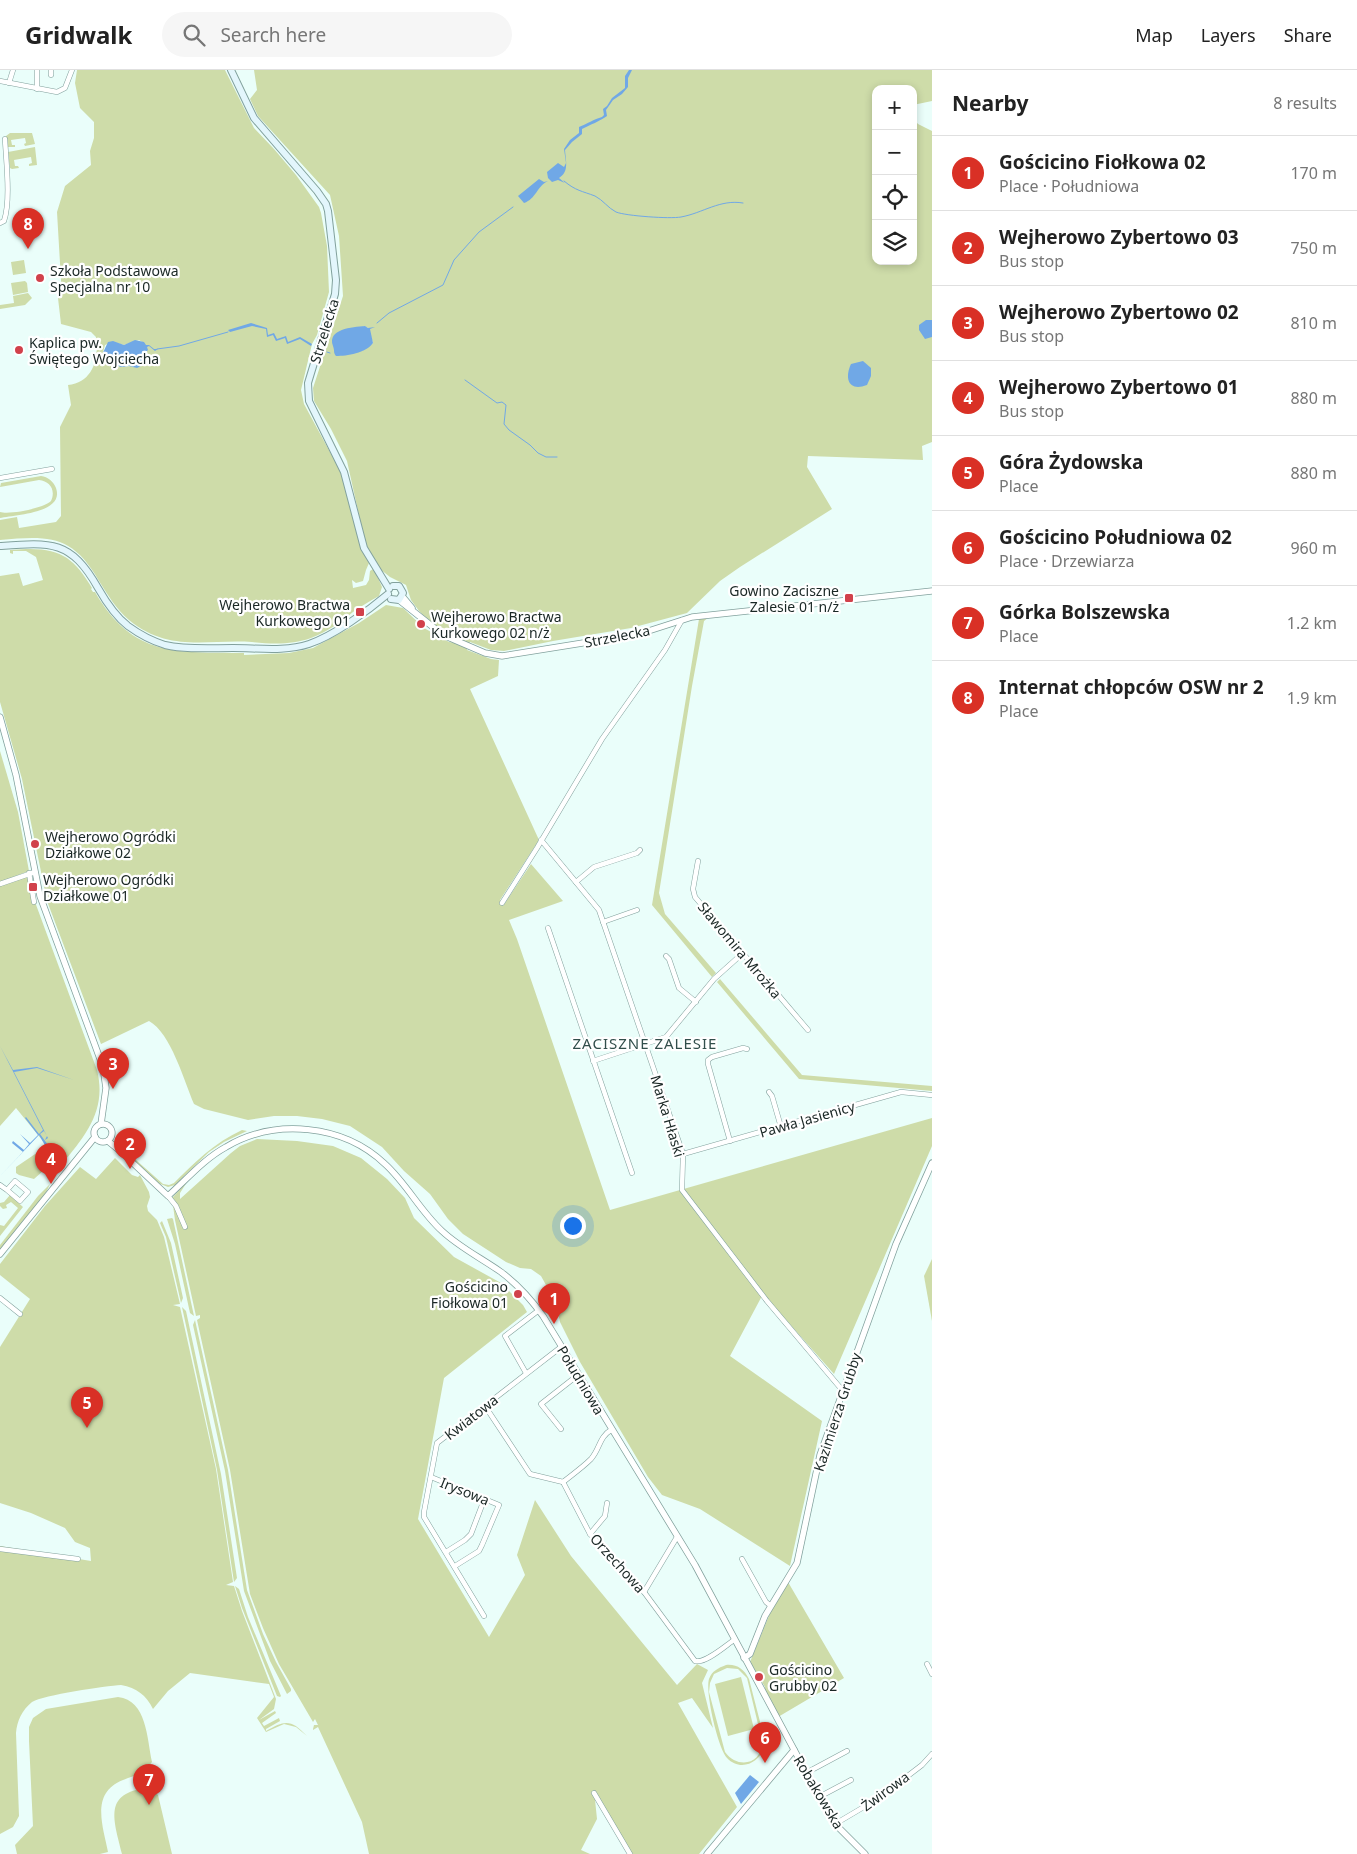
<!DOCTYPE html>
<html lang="en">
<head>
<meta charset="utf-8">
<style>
  body { margin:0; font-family:"Noto Sans",sans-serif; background:#f6f6f6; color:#222 }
  .controls { position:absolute; right:15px; top:15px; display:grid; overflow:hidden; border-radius:10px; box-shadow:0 2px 8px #0003 }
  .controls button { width:45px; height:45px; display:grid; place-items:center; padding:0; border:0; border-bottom:1px solid #e0e0e0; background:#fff; color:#222; font:25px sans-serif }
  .you { position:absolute; left:572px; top:1155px; width:18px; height:18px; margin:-12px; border:4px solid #fff; border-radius:50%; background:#1a73e8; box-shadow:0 0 0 8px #1a73e833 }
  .badge { display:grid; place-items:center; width:32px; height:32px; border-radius:50%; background:#d93025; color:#fff; font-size:16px; font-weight:700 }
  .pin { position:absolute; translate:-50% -41px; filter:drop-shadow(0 1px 2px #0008) }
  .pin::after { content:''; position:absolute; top:26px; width:18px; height:15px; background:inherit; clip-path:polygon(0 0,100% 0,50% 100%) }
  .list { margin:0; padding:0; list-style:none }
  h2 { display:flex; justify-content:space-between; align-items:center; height:65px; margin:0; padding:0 20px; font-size:21px }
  h2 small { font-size:16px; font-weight:400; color:#767676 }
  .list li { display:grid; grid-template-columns:32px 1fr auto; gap:15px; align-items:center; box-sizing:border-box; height:75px; padding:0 20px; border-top:1px solid #e0e0e0 }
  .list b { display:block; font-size:19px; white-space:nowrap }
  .list p { margin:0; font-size:16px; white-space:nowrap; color:#767676 }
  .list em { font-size:16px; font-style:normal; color:#767676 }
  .icon { flex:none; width:28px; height:28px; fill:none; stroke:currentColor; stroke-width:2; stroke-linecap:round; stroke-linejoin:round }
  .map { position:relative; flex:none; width:932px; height:1784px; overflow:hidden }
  header { display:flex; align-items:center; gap:30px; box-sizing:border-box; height:70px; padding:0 25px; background:#fff; border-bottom:1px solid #e0e0e0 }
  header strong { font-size:24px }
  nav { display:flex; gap:28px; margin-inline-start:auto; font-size:18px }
  .search { width:350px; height:45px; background:#f6f6f6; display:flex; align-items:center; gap:12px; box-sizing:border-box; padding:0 18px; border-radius:28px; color:#767676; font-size:19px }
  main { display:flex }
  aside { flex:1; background:#fff }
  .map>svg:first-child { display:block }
</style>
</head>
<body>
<header>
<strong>Gridwalk</strong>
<div class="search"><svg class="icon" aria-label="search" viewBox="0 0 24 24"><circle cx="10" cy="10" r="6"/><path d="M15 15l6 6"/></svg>Search here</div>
<nav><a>Map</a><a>Layers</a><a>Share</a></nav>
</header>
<main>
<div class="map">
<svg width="932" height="1784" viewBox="0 0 932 1784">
  <rect width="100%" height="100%" fill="#eafefa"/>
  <!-- green -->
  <g fill="#cedca9" fill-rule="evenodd">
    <path d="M77,0H225L254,58L274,79L296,105L319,137L321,143L327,176L329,222L317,265L312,274L301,320L304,334L344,408L360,476L369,493L366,500L363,511L356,513L352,510L353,518L366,515L369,510L370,501L373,499L375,501L382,517L379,526C370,531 361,536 353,542C341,552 327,562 311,568C292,575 271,574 252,572C207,569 169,583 129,550C116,539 108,525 99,511C72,464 48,466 0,470V450L17,447L19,458L56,452L61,446L60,357L71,335L68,315C93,312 99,289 96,267L91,262L61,254L58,228L62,227L57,142L65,116L91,95L90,81L94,68V52L80,38L75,13ZM139,270L142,272L147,281L145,294C123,297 117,301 103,282L105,275L113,272L124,275Z"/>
    <path d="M254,0H932V31L913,35V19H876V191H913V48L918,54L932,61V372L922,376L923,390L808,386L807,397L832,439L740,497L720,511L687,543L631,558L553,571L504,581L491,580L470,572L469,574L446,563L429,551L419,541L411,530L406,515L390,507L380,499L367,481L347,391L331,359L314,331L313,318L343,226L339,166L330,125L258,46L250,29L257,20ZM364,256L368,258L373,273L362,281L335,282Z"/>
    <path d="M10,63H32L35,74L25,76L24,74L26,73L25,68L11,70L12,75H15V77H7L6,66Z"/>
    <path d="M35,77L37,95L29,96V94L32,93L31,87L14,90L15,96H18L19,98L12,99L10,98L8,82Z"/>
    <path d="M24,190L26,203L13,205L11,192Z"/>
    <path d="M25,211L27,213L28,222L13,225L11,213Z"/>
    <path d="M28,223L32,228L25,235L0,239V235L14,233L13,226Z"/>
    <path d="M41,406C48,407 53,411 56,418C65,443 15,445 0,448V442C10,445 44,438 51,431C56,420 50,411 39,410L0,417L1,413Z"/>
    <path d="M26,479C61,478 75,489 92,518L91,519L93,522H95C133,588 177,582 244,583V585L289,583L313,578L359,553L386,535L403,538L424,558L449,572L456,573L467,578V580L491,589L499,590L498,606L470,619L539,770L500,830L503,836L531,794L563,831L509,850L517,869L610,1140L932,1048V1076L834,1304L763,1224L730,1286L822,1351L790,1496L700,1439L662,1425L648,1407L580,1292L560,1252L556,1233L541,1206L531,1199L520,1198L506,1192L463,1164L448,1149L430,1124L404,1101L382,1077L350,1056L322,1049L297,1046H274L248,1050L204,1039L194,1034C184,1011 171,963 149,951L101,974L47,831L22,709L0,632V506L19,503L23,516L43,510L36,487L26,481H13V484L10,483V480Z"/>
    <path d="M708,548L704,551L692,616L659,823L665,844L716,903L712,907L652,835L699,549Z"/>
    <path d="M0,681L18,742L29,801L0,812Z"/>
    <path d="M28,806L35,832L97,1000C107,1040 86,1065 62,1094L47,1077V1080C55,1092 44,1100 34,1109L19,1105L16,1103V1097L47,1076L16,1038L0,1056V816Z"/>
    <path d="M720,909L802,1005L932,1016V1021L799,1009L717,912Z"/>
    <path d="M242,1060L247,1061L224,1072L209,1082L175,1115L168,1117L158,1113L118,1074L163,1114L169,1115L174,1113C195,1092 214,1073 242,1060Z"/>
    <path d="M257,1069L297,1071L333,1076L361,1088L387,1109L405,1128L414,1148L454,1187L501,1213L523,1235L527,1242L444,1308L418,1449L489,1567L525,1505L517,1485L535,1430L571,1486L677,1615L697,1594L708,1600L702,1613L713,1658L692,1628L678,1633L737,1737L699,1784H632L594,1720L597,1749L581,1780L590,1784H369L362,1752L318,1657L313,1660V1659L314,1655H318L315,1649L313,1652L279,1594L263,1558L250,1524L230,1400L197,1250L200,1248V1245L196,1246L175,1150L172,1128L187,1112L180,1123V1129L231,1083L240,1076Z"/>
    <path d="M115,1088L132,1105L138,1107L140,1105L149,1122L150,1127L147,1136L148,1141L157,1150L164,1167L180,1234L173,1235L180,1237L216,1399L233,1512L226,1515L234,1516L242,1541L276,1629L274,1639L259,1650L275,1641L276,1643L262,1653L264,1656L279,1648L280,1651L266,1659V1661C285,1650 291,1649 307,1666L296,1657L284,1654L266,1662L257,1648L274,1627L269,1614L190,1603L168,1621L153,1639C146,1625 137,1618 121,1615C106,1616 43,1625 32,1632C22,1640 17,1651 16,1663L19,1746L13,1757L0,1764V1476L91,1491L90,1478L75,1472L65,1458L31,1443L0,1433V1277L30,1229L0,1205V1194L45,1136L80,1097L96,1109Z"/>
    <path d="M50,1114L45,1125L0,1180V1175L38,1126Z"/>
    <path d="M10,1125L23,1137L0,1166V1155L4,1156L18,1138L11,1132L6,1135L7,1138L3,1139L0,1136V1133L4,1132Z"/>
    <path d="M172,1148L173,1149L194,1246L190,1243L175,1174L167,1149Z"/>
    <path d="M162,1151L171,1173L183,1228L181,1233L166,1167L160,1153Z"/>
    <path d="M932,1189V1251L924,1206Z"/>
    <path d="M182,1237L186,1241L221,1404L237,1508L234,1512L217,1400Z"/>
    <path d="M195,1250L228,1400L247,1520L263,1564L276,1592L291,1619V1621L287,1624L270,1591L244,1521L225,1401L193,1255Z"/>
    <path d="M788,1512L844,1608L778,1647L765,1622V1617L750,1592L773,1536Z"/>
    <path d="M235,1516L239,1519L248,1547L281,1626L280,1627L277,1626L242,1538Z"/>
    <path d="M726,1595C737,1594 744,1599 749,1609L765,1671C765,1690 742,1704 727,1688C718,1678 705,1622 709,1609C712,1601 718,1598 726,1595ZM727,1598L738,1599L747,1608L762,1671C763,1694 738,1700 725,1682L709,1622L710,1613L714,1604Z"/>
    <path d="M741,1607L754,1659L728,1666L715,1614Z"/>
    <path d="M118,1627C147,1630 147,1669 152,1692C142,1705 138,1704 123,1710C90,1723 103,1756 108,1782L100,1784H17L15,1775L33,1756L29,1671V1657L33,1648L46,1639Z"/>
    <path d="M149,1718L158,1725L172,1784H122C114,1750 102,1722 149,1718Z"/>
  </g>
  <!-- water -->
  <g fill="#70a8e6">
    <path d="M629,0H632L628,8V17L622,24L613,30L606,40L607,46C602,50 588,56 582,59V64L572,72L565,80C566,92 569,102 559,108L565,113L558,110L552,112L548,108L547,102L558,93L564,97L566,93L564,79L570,70L579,63V57C587,54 594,49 602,47L604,45L603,39L607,36L612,28L625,18V6Z"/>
    <path d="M539,109L544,112L548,111C537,116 536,129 524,133L518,126Z"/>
    <path d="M926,250H932V267L925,269L919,260V255Z"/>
    <path d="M251,253L267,258L268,265L274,263L277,269L286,266L288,272L300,267L312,274L311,276L300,269L287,274L285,268L276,271L273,265L267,267L266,259L252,256L230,262L228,260Z"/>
    <path d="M365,256L368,258L375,257L370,259L373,273C366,283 347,286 336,286C333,282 335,282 333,276C327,259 352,257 365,256Z"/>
    <path d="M135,270L144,272L146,275H149L154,279H158L155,281L149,276L147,277L148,280L146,282L147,289L145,294L137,298L129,296L121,297L107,292L101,287L108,272L113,271L124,275Z"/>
    <path d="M863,291L871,298V306L867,315C849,322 844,309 851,294Z"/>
    <path d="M0,976L13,1000L37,997L74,1010L37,998L14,1002L48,1068L45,1070L47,1066L44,1061L40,1064L48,1075L46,1077L39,1065L0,1106L23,1082L12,1073L13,1071L24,1080L29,1074L20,1064L30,1073L38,1065L25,1048L26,1047L39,1064L43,1060Z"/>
    <path d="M750,1705L759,1712L741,1734L735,1723Z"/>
  </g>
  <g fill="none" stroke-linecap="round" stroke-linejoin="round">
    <!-- stream -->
    <g stroke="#70a8e6" stroke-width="1">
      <path d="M564,111C576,121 582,121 595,126C603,130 608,138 616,142C626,146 670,149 681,147C703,143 720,129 743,133"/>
      <path d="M377,253L389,243L443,215L454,190L479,162L513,137"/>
      <path d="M157,279L179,276L228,262"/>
      <path d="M327,282L330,283"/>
      <path d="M465,310L497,333L502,332L506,335L504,354L509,360L530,375L538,383L546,387H557"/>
    </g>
    <!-- minor casing -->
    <g stroke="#82a19d" stroke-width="5.5">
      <g id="minor">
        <path d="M51,5V0"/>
        <path d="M0,11L57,22L65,18L72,0"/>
        <path d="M9,13L13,0"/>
        <path d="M37,19V0"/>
        <path d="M0,153L4,151C11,131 6,90 5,69"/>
        <path d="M0,408L52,399"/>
        <path d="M541,770L599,840L683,1084L682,1120L767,1231L843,1321"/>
        <path d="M698,791L693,819L695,827L808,960"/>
        <path d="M29,803L34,832"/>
        <path d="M576,812L594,797L637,783L640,780"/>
        <path d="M0,814L35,802"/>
        <path d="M502,833L537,778L602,669L665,580L682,550"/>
        <path d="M603,852L637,840"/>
        <path d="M548,858L632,1103"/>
        <path d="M666,886L669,889L679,918L696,932"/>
        <path d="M593,991L666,967L714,909L743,883"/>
        <path d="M769,1022L772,1026L781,1057"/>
        <path d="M730,1071L708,994V990L712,987L743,978L747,979"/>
        <path d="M683,1084L901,1022L932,1025"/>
        <path d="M0,1115L7,1120L15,1111L28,1122L20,1131L7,1120"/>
        <path d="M168,1126L176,1136L185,1157"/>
        <path d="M0,1228L20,1244"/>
        <path d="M526,1303L505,1266L539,1240"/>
        <path d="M485,1336L530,1404L563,1412"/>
        <path d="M561,1359L541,1334L578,1305"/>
        <path d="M431,1407L499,1435L482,1475L479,1481L455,1496"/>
        <path d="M563,1412L590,1464L644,1522L695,1591C705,1594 725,1576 734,1570"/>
        <path d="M563,1412C572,1405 583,1397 591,1389C600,1379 599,1367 611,1360"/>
        <path d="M590,1464L605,1446L607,1433"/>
        <path d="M0,1479L78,1489"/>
        <path d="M446,1482L465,1470L471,1464L484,1430"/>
        <path d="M742,1489L766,1532L771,1536"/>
        <path d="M644,1522L677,1467"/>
        <path d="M484,1546L424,1447V1442L437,1373L561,1277"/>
        <path d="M927,1594L932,1604"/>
        <path d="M806,1703L847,1681"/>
        <path d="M594,1723L630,1784"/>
        <path d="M819,1727L851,1710"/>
        <path d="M835,1754L879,1728L922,1695L932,1684"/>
      </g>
    </g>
    <!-- tertiary casing -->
    <g stroke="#82a19d" stroke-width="7">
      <g id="tertiary">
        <path d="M402,526L412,538"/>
        <path d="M399,530L443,565L485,583L502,586L639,564L692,547L932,521"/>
        <path d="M0,647L16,705L40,826L103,997L106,1018L101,1054"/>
        <circle cx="103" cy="1063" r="9"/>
        <path d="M108,1071L119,1080L168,1126C187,1109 204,1089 226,1077C275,1048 343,1054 385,1094C407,1114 420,1141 442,1161C459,1177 481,1188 501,1202C517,1214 531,1229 543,1246L695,1495L828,1743L835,1754L865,1784"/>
        <path d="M0,1184L95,1067"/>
        <path d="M744,1588L750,1584L765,1546L797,1493L820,1385L896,1174L932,1093"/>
        <path d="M707,1784L794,1680"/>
      </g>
    </g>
    <!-- secondary casing -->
    <g stroke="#82a19d" stroke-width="8">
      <g id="secondary">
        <path d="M231,0L254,48L317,121L326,134L328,141L336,210L335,224L308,313L309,331L344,402L364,478L389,519"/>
        <path d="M0,476C51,472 71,470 98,518C106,532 115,546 128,556C139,564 152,571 165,575C187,580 211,578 233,578C258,578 285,582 309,574C333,566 368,541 388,524"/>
        <path d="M391,529L399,530L403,523L399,516H393"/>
      </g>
    </g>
    <!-- minor -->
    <use href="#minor" stroke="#fff" stroke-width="4.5"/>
    <!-- tertiary -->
    <use href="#tertiary" stroke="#fff" stroke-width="5.5"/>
    <!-- secondary -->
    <use href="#secondary" stroke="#e3f6fc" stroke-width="6"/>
  </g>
  <!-- markers -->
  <g fill="#d1414b" stroke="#fff" stroke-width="2">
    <circle cx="40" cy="208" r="5"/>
    <circle cx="19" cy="280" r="5"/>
    <rect x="844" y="523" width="10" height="10" rx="2.5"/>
    <rect x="355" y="537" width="10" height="10" rx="2.5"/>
    <circle cx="421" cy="554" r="5"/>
    <circle cx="35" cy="774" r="5"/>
    <rect x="28" y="812" width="10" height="10" rx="2.5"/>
    <circle cx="518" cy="1224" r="5"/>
    <circle cx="759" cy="1607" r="5"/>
  </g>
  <g text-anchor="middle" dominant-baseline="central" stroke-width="4.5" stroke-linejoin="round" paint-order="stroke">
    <!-- poi labels -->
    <g font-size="14" fill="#1a2725" stroke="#fff" text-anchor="start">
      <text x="50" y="200">Szkoła Podstawowa<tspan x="50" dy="16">Specjalna nr 10</tspan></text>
      <text x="29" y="272">Kaplica pw.<tspan x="29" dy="16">Świętego Wojciecha</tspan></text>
      <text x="839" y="520" text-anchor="end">Gowino Zaciszne<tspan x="839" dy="16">Zalesie 01 n/ż</tspan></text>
      <text x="350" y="534" text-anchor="end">Wejherowo Bractwa<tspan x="350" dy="16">Kurkowego 01</tspan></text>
      <text x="431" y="546">Wejherowo Bractwa<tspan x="431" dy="16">Kurkowego 02 n/ż</tspan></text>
      <text x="45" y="766">Wejherowo Ogródki<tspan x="45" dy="16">Działkowe 02</tspan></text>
      <text x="43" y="809">Wejherowo Ogródki<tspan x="43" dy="16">Działkowe 01</tspan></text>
      <text x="508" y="1216" text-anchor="end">Gościcino<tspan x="508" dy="16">Fiołkowa 01</tspan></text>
      <text x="769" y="1599">Gościcino<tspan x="769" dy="16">Grubby 02</tspan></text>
    </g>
    <!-- street labels -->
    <g font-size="14" fill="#1a2725" stroke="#fff">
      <text transform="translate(324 261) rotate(-73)">Strzelecka</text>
      <text transform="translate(617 566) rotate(-11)">Strzelecka</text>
      <text transform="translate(740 880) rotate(50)">Sławomira Mrożka</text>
      <text transform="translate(668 1046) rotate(73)">Marka Hłaski</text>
      <text transform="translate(807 1049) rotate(-16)">Pawła Jasienicy</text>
      <text transform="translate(581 1310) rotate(59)">Południowa</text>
      <text transform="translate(837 1342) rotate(-72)">Kazimierza Grubby</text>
      <text transform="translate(471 1347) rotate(-38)">Kwiatowa</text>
      <text transform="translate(465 1421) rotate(22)">Irysowa</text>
      <text transform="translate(618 1493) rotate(48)">Orzechowa</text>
      <text transform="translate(885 1721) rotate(-36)">Żwirowa</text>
      <text transform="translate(819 1722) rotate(59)">Robakowska</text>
    </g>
    <!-- neighbourhood labels -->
    <g font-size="15" letter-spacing="1" fill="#314e4b" stroke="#fff">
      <text x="645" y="973">ZACISZNE ZALESIE</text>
    </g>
  </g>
</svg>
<div class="controls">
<button>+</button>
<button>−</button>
<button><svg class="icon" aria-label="locate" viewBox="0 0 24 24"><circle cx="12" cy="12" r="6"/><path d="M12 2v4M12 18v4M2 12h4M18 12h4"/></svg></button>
<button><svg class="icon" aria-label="layers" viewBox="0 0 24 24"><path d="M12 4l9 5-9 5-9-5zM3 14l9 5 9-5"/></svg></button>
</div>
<div class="you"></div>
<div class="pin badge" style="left:554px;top:1254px">1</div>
<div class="pin badge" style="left:130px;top:1099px">2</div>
<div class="pin badge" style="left:113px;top:1019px">3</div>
<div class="pin badge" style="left:51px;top:1114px">4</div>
<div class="pin badge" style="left:87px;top:1358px">5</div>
<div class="pin badge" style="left:765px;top:1693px">6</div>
<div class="pin badge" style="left:149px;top:1735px">7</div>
<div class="pin badge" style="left:28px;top:179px">8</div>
</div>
<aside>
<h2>Nearby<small>8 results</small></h2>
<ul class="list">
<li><span class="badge">1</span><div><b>Gościcino Fiołkowa 02</b><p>Place · Południowa</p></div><em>170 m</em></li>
<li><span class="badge">2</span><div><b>Wejherowo Zybertowo 03</b><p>Bus stop</p></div><em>750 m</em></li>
<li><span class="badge">3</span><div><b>Wejherowo Zybertowo 02</b><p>Bus stop</p></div><em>810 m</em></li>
<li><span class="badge">4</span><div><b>Wejherowo Zybertowo 01</b><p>Bus stop</p></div><em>880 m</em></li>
<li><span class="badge">5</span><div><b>Góra Żydowska</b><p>Place</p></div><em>880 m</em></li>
<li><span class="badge">6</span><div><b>Gościcino Południowa 02</b><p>Place · Drzewiarza</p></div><em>960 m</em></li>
<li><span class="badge">7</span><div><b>Górka Bolszewska</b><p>Place</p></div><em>1.2 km</em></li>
<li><span class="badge">8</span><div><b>Internat chłopców OSW nr 2</b><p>Place</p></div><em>1.9 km</em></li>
</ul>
</aside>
</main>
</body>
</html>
